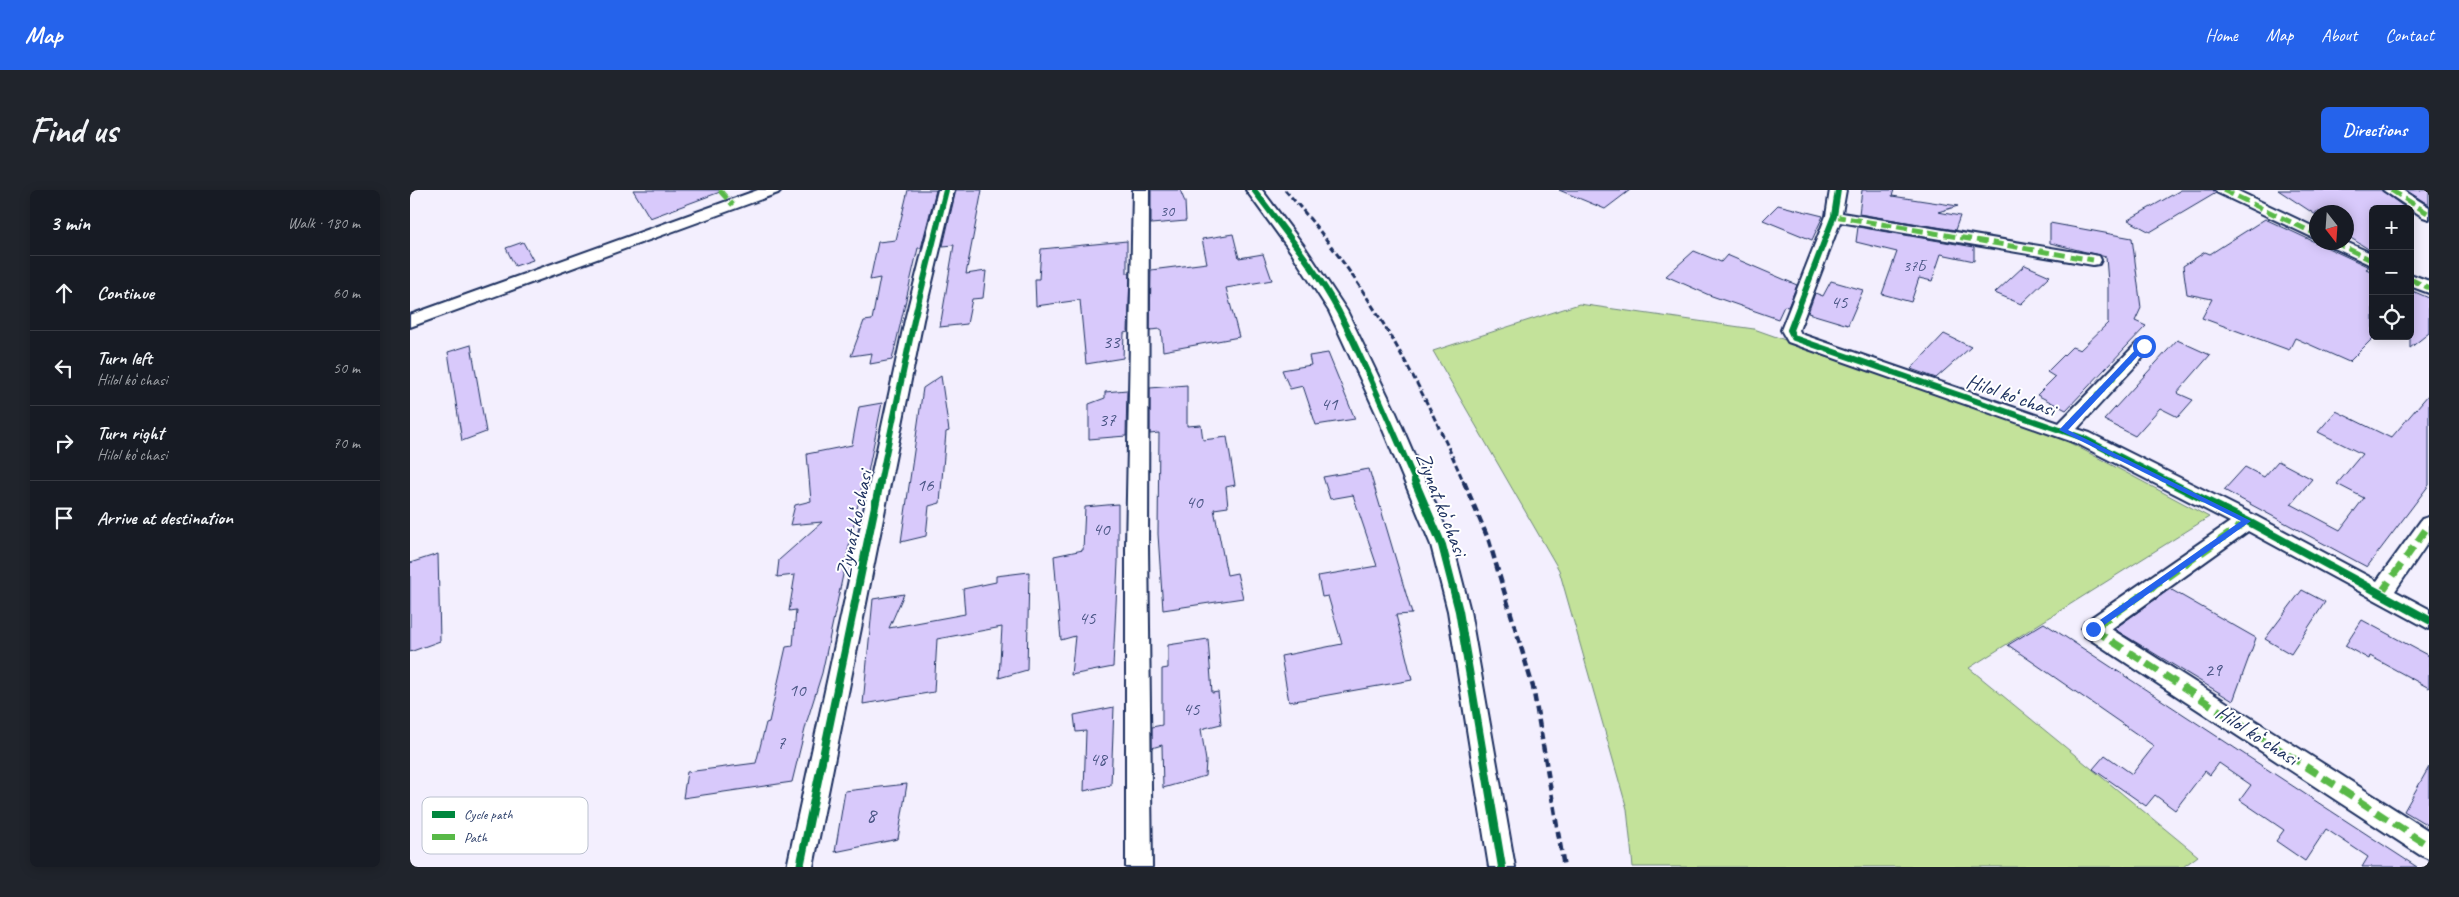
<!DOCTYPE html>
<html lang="en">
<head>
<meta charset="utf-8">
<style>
  body { margin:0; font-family:Caveat,sans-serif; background:#20242c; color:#f1f3f6 }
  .controls { position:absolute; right:15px; top:15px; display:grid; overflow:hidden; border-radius:8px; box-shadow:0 2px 12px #0003 }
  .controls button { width:45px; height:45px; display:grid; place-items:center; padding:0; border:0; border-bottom:1px solid #363941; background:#171b24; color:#f1f3f6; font:25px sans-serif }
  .compass { position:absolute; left:1899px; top:15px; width:45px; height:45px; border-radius:50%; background:#171b24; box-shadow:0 2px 12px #0003; rotate:163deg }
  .stop { position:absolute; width:15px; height:15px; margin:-11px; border:4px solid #2563eb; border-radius:50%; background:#fff }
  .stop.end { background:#2563eb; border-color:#fff; box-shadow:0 1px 5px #0008 }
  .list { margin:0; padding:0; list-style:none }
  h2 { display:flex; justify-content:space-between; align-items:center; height:65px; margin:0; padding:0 20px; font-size:21px }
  h2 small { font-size:16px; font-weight:400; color:#9ea1a6 }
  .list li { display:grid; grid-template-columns:32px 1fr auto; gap:15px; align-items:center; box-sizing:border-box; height:75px; padding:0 20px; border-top:1px solid #363941 }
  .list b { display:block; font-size:19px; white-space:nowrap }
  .list p { margin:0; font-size:16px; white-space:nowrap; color:#9ea1a6 }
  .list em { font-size:16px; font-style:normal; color:#9ea1a6 }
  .icon { flex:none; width:28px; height:28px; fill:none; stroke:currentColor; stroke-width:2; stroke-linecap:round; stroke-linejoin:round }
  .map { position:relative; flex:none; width:2019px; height:677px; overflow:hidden; border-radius:8px }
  header { display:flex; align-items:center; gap:30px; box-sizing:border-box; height:70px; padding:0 25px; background:#2563eb; color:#fff }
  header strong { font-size:24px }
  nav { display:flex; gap:28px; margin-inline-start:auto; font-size:18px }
  .intro { display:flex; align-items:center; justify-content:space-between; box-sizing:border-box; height:120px; padding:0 30px }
  h1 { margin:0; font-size:35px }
  .button { padding:12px 22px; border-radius:8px; background:#2563eb; color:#fff; font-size:18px; font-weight:700 }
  main { display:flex; gap:30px; padding:0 30px }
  aside { flex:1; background:#171b24; border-radius:8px; box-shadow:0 2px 12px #0003 }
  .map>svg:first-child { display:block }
</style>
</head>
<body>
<header>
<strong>Map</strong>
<nav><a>Home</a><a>Map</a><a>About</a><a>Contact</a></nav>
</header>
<div class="intro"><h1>Find us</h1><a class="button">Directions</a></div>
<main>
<aside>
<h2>3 min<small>Walk · 180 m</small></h2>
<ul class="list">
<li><svg class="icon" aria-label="ahead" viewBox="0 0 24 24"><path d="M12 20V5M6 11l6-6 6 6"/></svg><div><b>Continue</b></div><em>60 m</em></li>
<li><svg class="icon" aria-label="left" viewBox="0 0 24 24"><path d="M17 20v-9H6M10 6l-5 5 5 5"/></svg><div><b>Turn left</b><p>Hilol koʻchasi</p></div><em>50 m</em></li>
<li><svg class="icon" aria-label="right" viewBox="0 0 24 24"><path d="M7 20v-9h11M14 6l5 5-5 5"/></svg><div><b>Turn right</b><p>Hilol koʻchasi</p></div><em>70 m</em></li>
<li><svg class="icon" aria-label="arrive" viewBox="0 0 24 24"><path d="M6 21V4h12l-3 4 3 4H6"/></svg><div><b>Arrive at destination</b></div></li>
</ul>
</aside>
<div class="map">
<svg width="2019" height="677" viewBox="0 0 2019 677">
  <rect width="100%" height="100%" fill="#f3effe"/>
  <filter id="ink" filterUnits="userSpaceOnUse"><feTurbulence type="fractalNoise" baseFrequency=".02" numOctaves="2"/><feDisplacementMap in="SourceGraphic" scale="10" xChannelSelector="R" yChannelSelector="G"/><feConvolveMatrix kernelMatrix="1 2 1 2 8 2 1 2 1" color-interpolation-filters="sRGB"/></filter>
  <g filter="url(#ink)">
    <!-- green -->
    <path fill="#c3e29a" stroke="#6f887c" d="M1169,114L1344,139L1651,248L1799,327L1559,478L1788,666L1773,677H1223L1217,619L1149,380L1023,161Z"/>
    <!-- building -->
    <g fill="#d8c9fb" stroke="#1b2f5e">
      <path d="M223,0H309L310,2L240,28Z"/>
      <path d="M498,0H526L511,58H508L482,170L460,174L462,163L441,166L454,131L462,130L470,88L460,90L468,52L486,50Z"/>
      <path d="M546,0H572L556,84L576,81L573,108L562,109L557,134L530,137L544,55L533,56Z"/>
      <path d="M741,0H770L775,12L776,31L741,34Z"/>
      <path d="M1149,0H1220L1195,19Z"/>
      <path d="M1452,0H1484L1482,6L1548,16L1528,22L1550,26L1545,40L1449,24Z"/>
      <path d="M1771,0H1803L1806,3L1740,42L1718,30Z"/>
      <path d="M1868,0H1971L1997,19H1963V62L1936,45V22H1906V25Z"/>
      <path d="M1996,0H2019V15Z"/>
      <path d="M1368,15L1413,26L1402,50L1353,30Z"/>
      <path d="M1855,29L1959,77L1956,79L1963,82V148L1939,172L1885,148L1879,160L1792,128L1802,109L1777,104L1773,76L1795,62L1800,64Z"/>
      <path d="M1640,33L1722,48L1731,118L1725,131L1736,136L1656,220L1627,205L1645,187L1637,182L1662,157L1670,160L1698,133V93L1696,67L1640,53Z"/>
      <path d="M1448,37L1564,57V71L1531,64L1522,91L1509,88L1501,112L1472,104L1487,62L1446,52Z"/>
      <path d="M823,44L829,68L853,64L862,90L816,98L829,147L753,161L751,139L740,140L741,80L797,73L792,49Z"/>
      <path d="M717,51V83H720L718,142L714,143L713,168L676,174L670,110L626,116L625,89H629L631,59Z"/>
      <path d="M113,52L123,70L105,76L96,58Z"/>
      <path d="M1284,61L1311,72L1317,65L1387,95L1378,117L1374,116L1368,129L1299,105L1256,86Z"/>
      <path d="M1615,75L1640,86L1611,114L1585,103Z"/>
      <path d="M1421,91L1453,100L1438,135L1398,123L1405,103L1413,106Z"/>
      <path d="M2000,100L2019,108V143L2000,158Z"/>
      <path d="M1534,144L1561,157L1526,188L1501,179Z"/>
      <path d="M1767,150L1800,165L1767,203L1783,210L1768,227L1750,218L1725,246L1694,230Z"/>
      <path d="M61,155L76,242L52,251L38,162Z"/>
      <path d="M918,163L945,229L906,235L893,196L880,199L872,180L901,175L899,166Z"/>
      <path d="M531,186L539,241L536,242L530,313L519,316L516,346L491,352L513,198Z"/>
      <path d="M777,195V236L791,235L793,250L817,247L825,295L816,297L818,317L804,319L817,385L827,383L833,408L753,420L748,344L749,243L740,244V198Z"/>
      <path d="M717,200L716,246L679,249V214L695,208V202Z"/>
      <path d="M2019,204V295L1957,377L1814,300L1835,277L1854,287L1868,271L1902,289L1881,314L1930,340L1954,308L1927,294L1952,264L1908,242L1926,221L1981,248Z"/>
      <path d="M472,213L455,297L452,296L412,483L397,531L382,592L273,608L277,582L346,573L356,533L359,532L376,457L383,456L386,420L379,421L385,385L367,387L369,370L412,332L380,335L385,315L401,311L397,264L442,255L449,217Z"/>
      <path d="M959,279L1002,424L986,425L1002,490L879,512L871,466L932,454L918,406L912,407L908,386L967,376L943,305L920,309L913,287Z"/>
      <path d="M708,314V372L703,477L661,485L665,446L651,450L644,366L673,360L675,317Z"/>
      <path d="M28,364L30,451L0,462V373Z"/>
      <path d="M619,382L617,480L589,488L592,437L527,449L524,502L453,514L463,409L494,404L479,438L555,424L553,399L586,392V386Z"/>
      <path d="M1760,399L1846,448L1823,511L1704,439Z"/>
      <path d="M1892,400L1915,412L1881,464L1855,449Z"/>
      <path d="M1952,430L2019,466V498L1960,466L1959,469L1935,456Z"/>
      <path d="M1634,433L1898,606L2007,677H1952L1958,667L1916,639L1895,671L1866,651L1874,640L1830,610L1841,595L1809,573L1800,585L1795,581L1765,620L1745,605L1736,616L1683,579L1695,565L1722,584L1744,556L1598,455Z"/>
      <path d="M798,449L802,503L808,502L811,534L791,539L796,571L795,586L753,598L752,555L742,558V537L752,535V479L758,478V455Z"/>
      <path d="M704,517L701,595L674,601L676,541L666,542L664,525Z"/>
      <path d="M2019,577V636L1994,621Z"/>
      <path d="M497,594L488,649L425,662L435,601Z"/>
    </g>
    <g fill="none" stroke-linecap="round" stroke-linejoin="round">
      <!-- street casing -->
      <g stroke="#1b2f5e" stroke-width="4">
        <g id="street">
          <path d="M348,0H371L368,3L0,137V125Z"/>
          <path d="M528,0H544L513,130L403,677H377L495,130Z"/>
          <path d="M723,0H739L738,357L742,677H716V357Z"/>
          <path d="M836,0H852L894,56L937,121L986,223L1043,355L1060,421L1105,677H1079L1038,421L1021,355L966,223L919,121L881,62Z"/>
          <path d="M1420,0H1436L1432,23L1683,65L1689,66L1691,70L1689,74L1683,75L1430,32L1389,140L1391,144L1649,233L1728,152H1740L1743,156L1740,160L1667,239L1680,243L1844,325L1967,391L2012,329L2019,327V351L1985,401L2019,419V439L1838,341L1701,439L2019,641V669L2010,665L1675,446L1672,439L1675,432L1820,332L1666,253L1378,152L1371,140L1416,26Z"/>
          <path d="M1805,0H1826L1906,38V49L1808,3Z"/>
          <path d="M1973,0H1992L2019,17V29L2013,27Z"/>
          <path d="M1916,52H1936L1963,64V76L1918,55Z"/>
          <path d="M2000,84L2019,91V103L2000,96Z"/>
        </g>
      </g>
      <!-- street -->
      <use href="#street" fill="#fff" fill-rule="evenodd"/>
      <!-- rail-far1 -->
      <path stroke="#1b2f5e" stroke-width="3" stroke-dasharray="6 3" stroke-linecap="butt" d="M875,0C952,85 1009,188 1054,293"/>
      <!-- rail -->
      <path stroke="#1b2f5e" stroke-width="4.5" stroke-dasharray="8 4.5" stroke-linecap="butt" d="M1054,292L1079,351L1123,497L1154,677"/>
      <!-- quiet-far1 -->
      <g stroke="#58b947" stroke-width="5" stroke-dasharray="11 5" stroke-linecap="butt">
        <path d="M312,0L311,2L323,15"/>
        <path d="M1813,0L1906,44"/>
        <path d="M1981,0L2019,24"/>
        <path d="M1424,26L1683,70"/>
        <path d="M1924,52L1963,71"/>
        <path d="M2000,89L2019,98"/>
        <path d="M1653,241L1734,156"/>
      </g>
      <!-- quiet -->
      <g stroke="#58b947" stroke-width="7" stroke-dasharray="14 7" stroke-linecap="butt">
        <path d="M1837,331L1683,439L2019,656"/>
        <path d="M1971,403L2019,335"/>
      </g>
      <!-- cycleway-far1 casing -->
      <g stroke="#fff" stroke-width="9">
        <g id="cycleway-far1">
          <path d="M844,0C873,39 906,79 929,122C957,178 981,236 1006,293"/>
          <path d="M1428,0L1424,26L1380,140L1384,148L1673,248L1762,293"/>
          <path d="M470,293L504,130L536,0"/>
        </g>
      </g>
      <!-- cycleway casing -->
      <g stroke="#fff" stroke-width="11">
        <g id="cycleway">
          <path d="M1005,292L1032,355L1049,421L1092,677"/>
          <path d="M1759,292L1837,331L2019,430"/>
          <path d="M390,677L470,292"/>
        </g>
      </g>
      <!-- cycleway-far1 -->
      <use href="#cycleway-far1" stroke="#00873e" stroke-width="6"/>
      <!-- cycleway -->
      <use href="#cycleway" stroke="#00873e" stroke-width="8"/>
    </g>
  </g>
  <!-- route -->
  <path fill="#2563eb" d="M1731,154L1737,156L1658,240L1841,331L1683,443L1678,439L1680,437L1831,331L1649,240Z"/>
  <g text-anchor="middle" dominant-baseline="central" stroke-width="4" stroke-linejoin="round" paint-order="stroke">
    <!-- far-number labels -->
    <g font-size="16" fill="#4a5685">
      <text x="757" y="21">30</text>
      <text x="1504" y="76">37Б</text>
    </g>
    <!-- number labels -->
    <g font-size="19" fill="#4a5685">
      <text x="1429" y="112">45</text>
      <text x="701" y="152">33</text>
      <text x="919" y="214">41</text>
      <text x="697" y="230">37</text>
      <text x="515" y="295">16</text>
      <text x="784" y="312">40</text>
      <text x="691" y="339">40</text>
      <text x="677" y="428">45</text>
      <text x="1803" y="480">29</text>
      <text x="387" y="500">10</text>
      <text x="781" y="519">45</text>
      <text x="371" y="553">7</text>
      <text x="688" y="569">48</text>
    </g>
    <!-- street labels -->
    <g font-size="21" fill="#1b2f5e" stroke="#fff">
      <text transform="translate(1601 205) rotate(19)">Hilol koʻchasi</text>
      <text transform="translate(1032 314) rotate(69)">Ziynat koʻchasi</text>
      <text transform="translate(444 334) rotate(-78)">Ziynat koʻchasi</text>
      <text transform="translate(1847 545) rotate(33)">Hilol koʻchasi</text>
    </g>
    <!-- near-number labels -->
    <g font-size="22" fill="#4a5685">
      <text x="461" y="625">8</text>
    </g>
  </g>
  <!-- legend -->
  <rect x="12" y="607" width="166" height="57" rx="8" fill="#fff" stroke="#bbc1cf" stroke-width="1"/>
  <rect x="22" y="621" width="23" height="7" fill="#00873e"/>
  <rect x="22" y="644" width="23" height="6" fill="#58b947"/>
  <g font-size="14" fill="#1b2f5e">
    <text x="54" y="629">Cycle path</text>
    <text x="54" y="652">Path</text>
  </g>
</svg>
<div class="controls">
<button>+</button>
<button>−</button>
<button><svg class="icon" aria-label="locate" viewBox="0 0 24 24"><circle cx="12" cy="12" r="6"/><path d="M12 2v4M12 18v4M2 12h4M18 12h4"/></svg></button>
</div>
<svg class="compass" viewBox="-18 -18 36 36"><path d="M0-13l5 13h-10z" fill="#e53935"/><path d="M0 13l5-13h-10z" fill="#9ea1a6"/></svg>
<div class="stop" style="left:1734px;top:156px"></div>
<div class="stop end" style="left:1683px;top:439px"></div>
</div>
</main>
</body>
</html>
